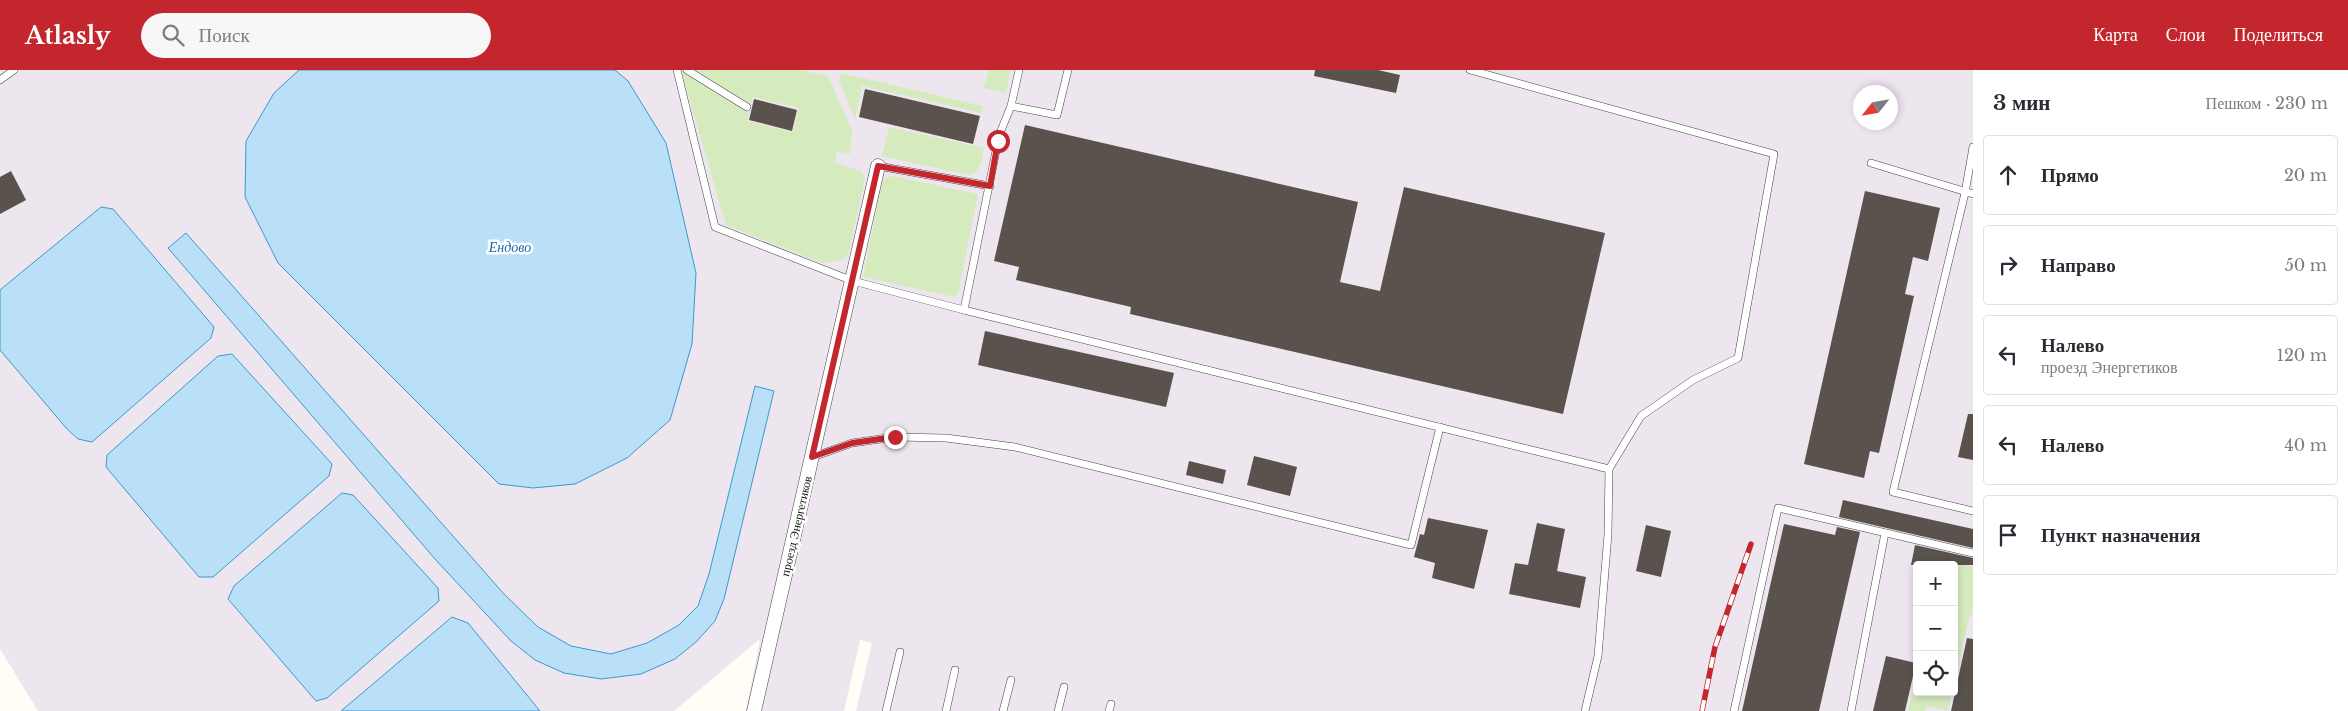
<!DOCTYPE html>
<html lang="ru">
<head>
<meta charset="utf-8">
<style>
  body { margin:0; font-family:"Libre Baskerville",serif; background:#f7f7f7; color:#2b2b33 }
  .controls { position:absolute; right:15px; bottom:15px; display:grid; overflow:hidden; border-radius:5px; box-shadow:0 2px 8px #0003 }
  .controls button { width:45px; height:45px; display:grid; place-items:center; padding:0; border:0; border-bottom:1px solid #e1e1e2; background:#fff; color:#2b2b33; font:25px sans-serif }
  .compass { position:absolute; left:1853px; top:15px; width:45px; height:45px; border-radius:50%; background:#fff; box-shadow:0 2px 8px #0003; rotate:239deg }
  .stop { position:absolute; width:15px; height:15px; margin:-11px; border:4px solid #c4262e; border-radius:50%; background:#fff }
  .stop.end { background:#c4262e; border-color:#fff; box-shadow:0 1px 5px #0008 }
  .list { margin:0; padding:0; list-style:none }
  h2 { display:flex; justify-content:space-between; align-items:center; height:65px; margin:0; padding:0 20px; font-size:21px }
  h2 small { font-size:16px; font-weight:400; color:#7c7c81 }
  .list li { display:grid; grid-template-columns:32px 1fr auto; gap:15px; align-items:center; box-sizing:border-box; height:80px; margin:0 10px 10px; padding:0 10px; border:1px solid #e1e1e2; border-radius:5px }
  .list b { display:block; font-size:19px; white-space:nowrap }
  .list p { margin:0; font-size:16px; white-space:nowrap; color:#7c7c81 }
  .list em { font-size:16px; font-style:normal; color:#7c7c81 }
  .icon { flex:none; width:28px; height:28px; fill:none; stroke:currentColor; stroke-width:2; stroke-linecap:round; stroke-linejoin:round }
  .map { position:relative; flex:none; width:1973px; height:641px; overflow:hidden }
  header { display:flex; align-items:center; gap:30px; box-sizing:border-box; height:70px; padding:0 25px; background:#c4262e; color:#fff }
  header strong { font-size:24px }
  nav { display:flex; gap:28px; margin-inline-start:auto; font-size:18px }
  .search { width:350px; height:45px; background:#f7f7f7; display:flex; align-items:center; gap:12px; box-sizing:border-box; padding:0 18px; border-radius:28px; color:#7c7c81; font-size:19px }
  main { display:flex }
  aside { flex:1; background:#fff }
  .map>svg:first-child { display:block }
</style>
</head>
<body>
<header>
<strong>Atlasly</strong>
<div class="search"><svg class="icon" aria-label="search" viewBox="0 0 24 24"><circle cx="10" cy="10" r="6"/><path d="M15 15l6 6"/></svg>Поиск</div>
<nav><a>Карта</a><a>Слои</a><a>Поделиться</a></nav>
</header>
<main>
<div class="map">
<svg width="1973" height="641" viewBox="0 0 1973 641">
  <rect width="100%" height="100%" fill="#fffdf5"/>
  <!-- industrial -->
  <path fill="#eee6ef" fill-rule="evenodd" d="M0,0H1973V641H856L872,573L860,570L844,641H746L760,569L674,641H38L0,579ZM1860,22H1890V52H1860ZM1917,495H1954V622H1917Z"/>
  <!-- green -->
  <g fill="#d5ebbd">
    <path d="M681,0L749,42L747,51L793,62L799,38L753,27L750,36L693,0H800L828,6L852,61L850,84L837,81L835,93L861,101L865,108L848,185L842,190L822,193L726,155Z"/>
    <path d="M989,0H1011L1006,23L984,18Z"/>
    <path d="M841,3L983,36L982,43L862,16L855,49L839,11Z"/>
    <path d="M889,57L984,78C982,89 981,103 968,105L882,86Z"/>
    <path d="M893,106L978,124L958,223L955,227L863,207L882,112L886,108Z"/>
    <path d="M1954,492L1973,497V545H1970L1954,613Z"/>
    <path d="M1917,605V622H1952L1948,641L1927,636L1925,641H1908Z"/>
  </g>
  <!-- water -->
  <g fill="#b9e0f7" stroke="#3f96cf">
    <path d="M299,0H615L628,11L666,73L696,203L692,274L670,350L627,388L575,414L533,418L499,414L278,193L245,127L246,71L274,23Z"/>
    <path d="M101,137L113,139L214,257L211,268L92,372L78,369L67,359L0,280V220Z"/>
    <path d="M186,163L504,524L538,557L571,576L611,584L647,573L679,555L698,536L709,504L755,316L774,321L724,529L715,551L696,572L675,589L641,604L601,609L564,603L535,590L511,571L435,489L168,178Z"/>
    <path d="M232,284L332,394L329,406L213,507H199L106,397L107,385L218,286Z"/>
    <path d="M342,423L353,425L438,518L439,531L327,628L316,631L228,529L234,516Z"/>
    <path d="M452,547L468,553L540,641H341Z"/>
  </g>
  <!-- building -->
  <g fill="#5a524d">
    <path d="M1315,0H1378L1400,5L1396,23L1314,6Z"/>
    <path d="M865,19L980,46L973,74L859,47Z"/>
    <path d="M754,29L797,40L792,61L749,50Z"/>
    <path d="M1025,55L1358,132L1340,212L1380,221L1404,117L1605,163L1563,344L1130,244L1131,237L1016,210L1019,197L994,191Z"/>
    <path d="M11,101L26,130L0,144V107Z"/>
    <path d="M1865,121L1940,138L1928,191L1913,187L1905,224L1914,226L1879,383L1870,381L1864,408L1804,394Z"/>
    <path d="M985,261L1174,303L1166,337L978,295Z"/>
    <path d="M1968,344H1973V390L1958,387Z"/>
    <path d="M1254,386L1297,397L1290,426L1247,415Z"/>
    <path d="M1189,391L1226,400L1223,414L1186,405Z"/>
    <path d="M1843,430L1973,459V478L1839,447Z"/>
    <path d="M1428,448L1488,460L1474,519L1432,508L1435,493L1414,487L1420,464L1424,465Z"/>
    <path d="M1537,453L1565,459L1557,501L1586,507L1580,538L1509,524L1515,493L1528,495Z"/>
    <path d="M1784,454L1835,465L1837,457L1860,462L1819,641H1742Z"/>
    <path d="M1646,455L1671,461L1661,507L1636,501Z"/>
    <path d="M1915,475L1973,488V495H1911Z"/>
    <path d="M1967,568L1973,569V641H1951Z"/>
    <path d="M1886,586L1916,593L1905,641H1873Z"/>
  </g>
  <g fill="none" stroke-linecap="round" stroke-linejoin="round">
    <!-- lane casing -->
    <g stroke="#444" stroke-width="8">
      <g id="lane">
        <path d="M677,0L715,157L853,211L964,240L998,71"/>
        <path d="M687,0L747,37"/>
        <path d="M1470,0L1774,84L1738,288L1693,310L1641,346L1609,399L1608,464L1598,586L1585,641"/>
        <path d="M0,10L14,0"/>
        <path d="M1011,36L1019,0"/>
        <path d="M1000,63L1011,36L1057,45L1068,0"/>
        <path d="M1973,77L1965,123L1893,422L1973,441"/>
        <path d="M1871,93L1973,124"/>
        <path d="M878,96L990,116"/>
        <path d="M964,240L1609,399"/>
        <path d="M813,387L852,373L895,367L946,368L1015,377L1411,475L1440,357"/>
        <path d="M886,641L900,582"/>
        <path d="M946,641L955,600"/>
        <path d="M1003,641L1011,610"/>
        <path d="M1058,641L1064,617"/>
        <path d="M1109,641L1111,634"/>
        <path d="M1734,641L1778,438L1973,483"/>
        <path d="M1851,641L1885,463"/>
      </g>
    </g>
    <!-- street casing -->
    <g stroke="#444" stroke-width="15">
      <path id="street" d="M754,641L878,96"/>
    </g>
    <!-- lane -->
    <use href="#lane" stroke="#fff" stroke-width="7"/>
    <!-- street -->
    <use href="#street" stroke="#fff" stroke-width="14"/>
    <!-- rail casing -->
    <g stroke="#c4262e" stroke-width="5.5">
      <path id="rail" d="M1702,641L1715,577L1751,474"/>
    </g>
    <!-- rail -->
    <use href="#rail" stroke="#fff" stroke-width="4" stroke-dasharray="11" stroke-linecap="butt"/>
  </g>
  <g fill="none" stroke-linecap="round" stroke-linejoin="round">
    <!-- route -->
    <path stroke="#c4262e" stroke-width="6" d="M895,367L852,373L812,387L878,96L990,116L998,71"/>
  </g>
  <g text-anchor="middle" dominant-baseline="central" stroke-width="5" stroke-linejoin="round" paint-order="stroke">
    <!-- street labels -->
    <g font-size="12" fill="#111" stroke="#fff">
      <text transform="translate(796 456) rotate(-77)">проезд Энергетиков</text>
    </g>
    <!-- water labels -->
    <g font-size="14" font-style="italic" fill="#1768a6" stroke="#fff">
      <text x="510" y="177">Ендово</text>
    </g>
  </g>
</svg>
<div class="controls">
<button>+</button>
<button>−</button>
<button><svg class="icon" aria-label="locate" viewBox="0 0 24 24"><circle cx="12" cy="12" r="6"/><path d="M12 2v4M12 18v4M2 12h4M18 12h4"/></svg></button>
</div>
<svg class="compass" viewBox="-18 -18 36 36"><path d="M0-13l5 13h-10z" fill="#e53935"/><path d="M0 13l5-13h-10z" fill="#7c7c81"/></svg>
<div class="stop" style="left:998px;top:71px"></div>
<div class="stop end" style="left:895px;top:367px"></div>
</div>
<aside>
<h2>3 мин<small>Пешком · 230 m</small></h2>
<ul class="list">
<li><svg class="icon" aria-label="ahead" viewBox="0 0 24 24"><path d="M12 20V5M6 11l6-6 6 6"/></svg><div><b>Прямо</b></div><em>20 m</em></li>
<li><svg class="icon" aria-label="right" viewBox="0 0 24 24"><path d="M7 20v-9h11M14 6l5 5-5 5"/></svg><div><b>Направо</b></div><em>50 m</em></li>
<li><svg class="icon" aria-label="left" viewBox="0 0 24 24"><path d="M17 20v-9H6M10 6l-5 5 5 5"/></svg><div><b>Налево</b><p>проезд Энергетиков</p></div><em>120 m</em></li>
<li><svg class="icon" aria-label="left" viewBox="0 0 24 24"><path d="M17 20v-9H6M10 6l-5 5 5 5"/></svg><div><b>Налево</b></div><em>40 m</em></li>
<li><svg class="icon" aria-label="arrive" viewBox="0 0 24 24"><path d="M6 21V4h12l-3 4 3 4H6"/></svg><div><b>Пункт назначения</b></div></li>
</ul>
</aside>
</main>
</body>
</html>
